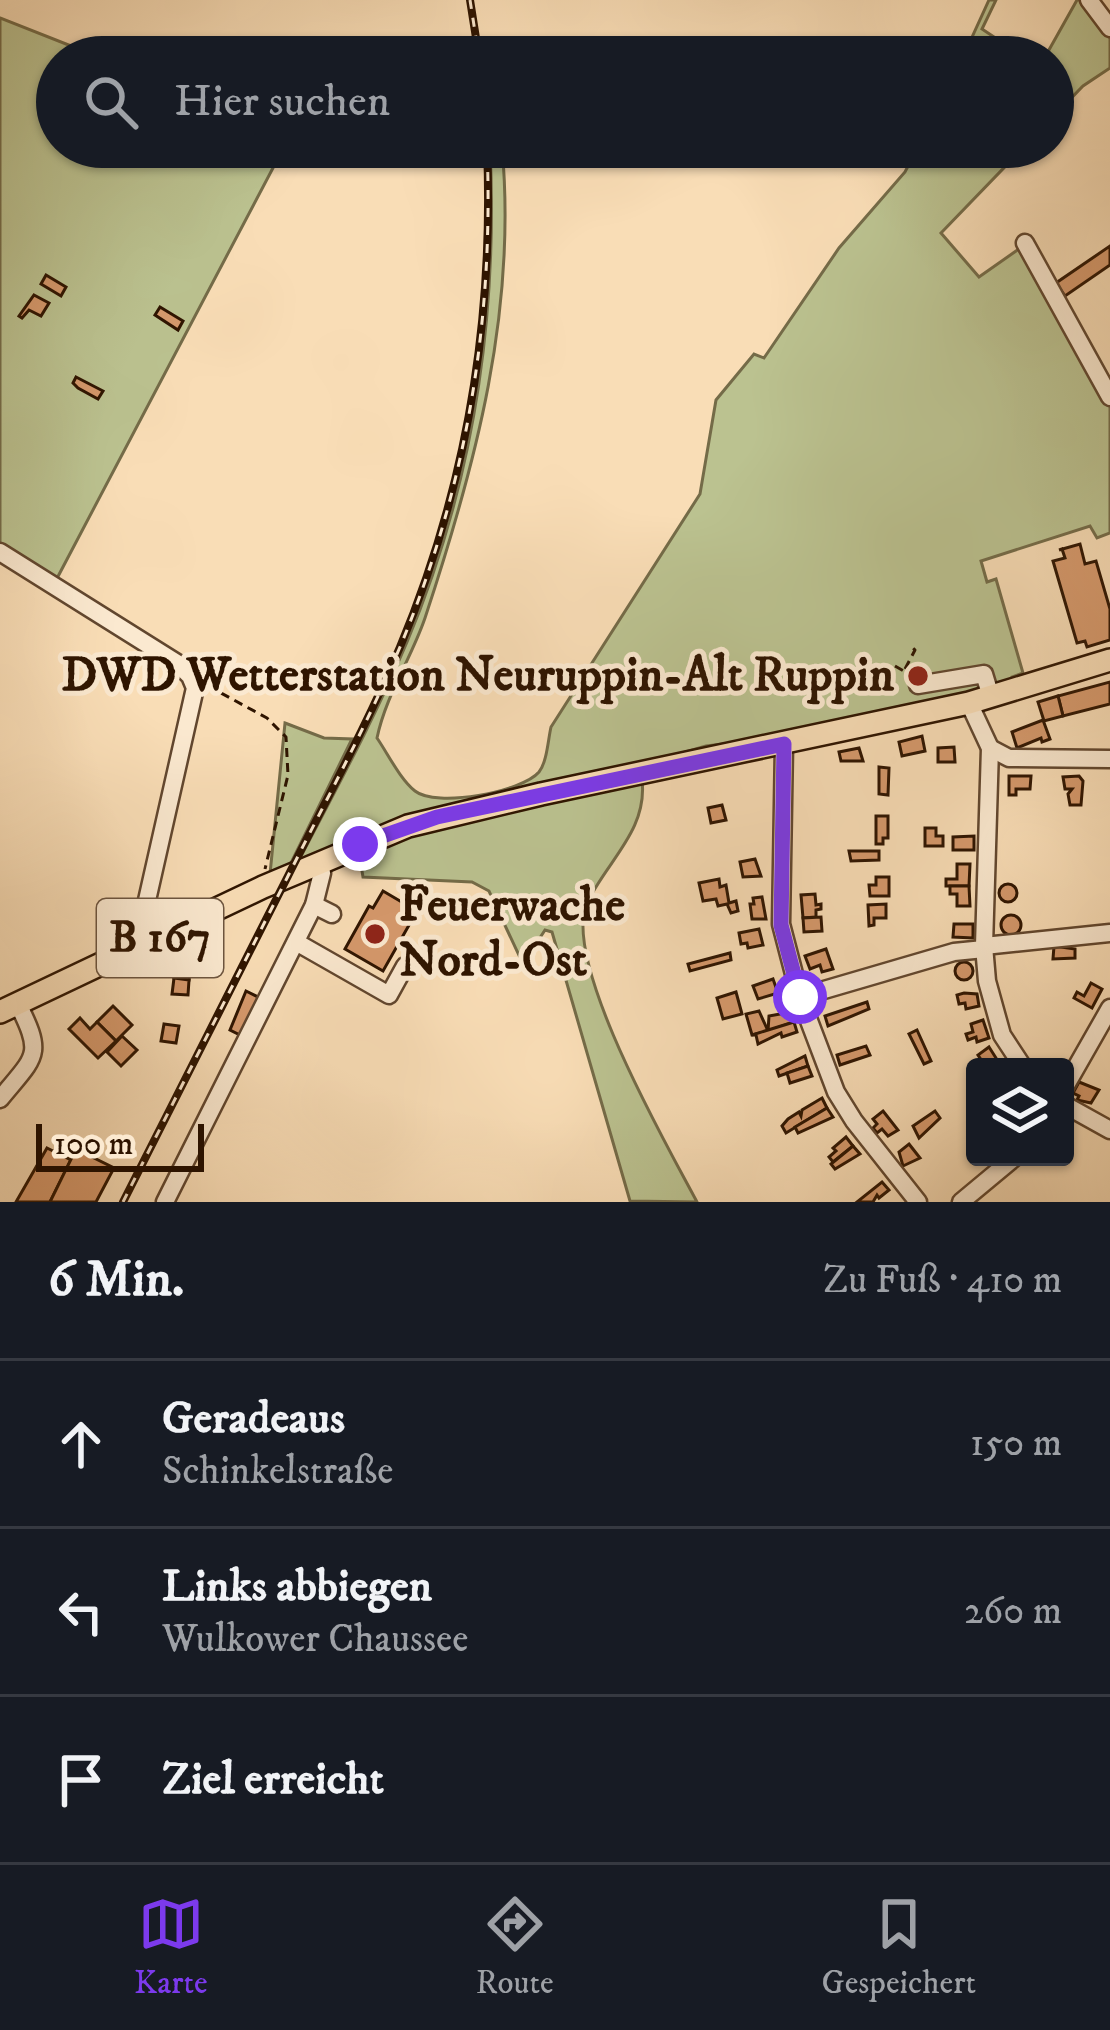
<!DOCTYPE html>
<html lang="de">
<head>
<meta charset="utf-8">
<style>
  body { margin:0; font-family:"IM FELL DW Pica",serif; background:#242831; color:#f1f3f6 }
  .controls { position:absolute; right:36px; bottom:36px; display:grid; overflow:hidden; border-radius:12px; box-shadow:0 3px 9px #0004 }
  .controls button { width:108px; height:108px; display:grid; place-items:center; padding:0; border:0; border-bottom:3px solid #363941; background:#171b24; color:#f1f3f6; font:60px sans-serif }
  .scale { position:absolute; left:36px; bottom:30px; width:168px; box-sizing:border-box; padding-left:12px; border:6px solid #2e1400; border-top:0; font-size:33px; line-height:42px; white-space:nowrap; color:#2e1400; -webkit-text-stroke:9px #fbe9d0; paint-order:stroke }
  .stop { position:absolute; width:36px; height:36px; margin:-27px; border:9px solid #7c3aed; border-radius:50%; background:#fff }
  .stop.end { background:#7c3aed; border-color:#fff; box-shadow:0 3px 12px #0008 }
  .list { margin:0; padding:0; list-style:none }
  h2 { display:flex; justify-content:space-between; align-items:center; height:156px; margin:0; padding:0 48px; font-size:51px }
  h2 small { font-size:39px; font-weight:400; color:#9ea1a6 }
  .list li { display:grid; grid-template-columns:78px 1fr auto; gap:36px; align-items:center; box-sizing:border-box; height:168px; padding:0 48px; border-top:3px solid #363941 }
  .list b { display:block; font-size:45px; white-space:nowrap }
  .list p { margin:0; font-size:39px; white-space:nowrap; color:#9ea1a6 }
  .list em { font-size:39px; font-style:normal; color:#9ea1a6 }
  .icon { flex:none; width:66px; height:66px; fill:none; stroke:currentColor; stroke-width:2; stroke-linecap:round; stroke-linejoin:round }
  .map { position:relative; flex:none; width:1110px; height:1202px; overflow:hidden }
  .search { position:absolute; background:#171b24; box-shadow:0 3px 9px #0004; left:36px; right:36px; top:36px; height:132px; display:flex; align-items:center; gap:30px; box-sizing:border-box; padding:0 42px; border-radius:66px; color:#9ea1a6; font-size:45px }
  .sheet { height:660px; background:#171b24 }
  nav { display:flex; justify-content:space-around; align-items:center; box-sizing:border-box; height:168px; border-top:3px solid #363941; background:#171b24; font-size:33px; color:#9ea1a6 }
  nav a { display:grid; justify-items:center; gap:6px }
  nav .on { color:#7c3aed }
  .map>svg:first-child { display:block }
</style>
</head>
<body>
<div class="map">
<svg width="1110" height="1202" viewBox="0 0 1110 1202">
  <rect width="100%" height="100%" fill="#f9ddb6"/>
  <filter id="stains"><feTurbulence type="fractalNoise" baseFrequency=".00167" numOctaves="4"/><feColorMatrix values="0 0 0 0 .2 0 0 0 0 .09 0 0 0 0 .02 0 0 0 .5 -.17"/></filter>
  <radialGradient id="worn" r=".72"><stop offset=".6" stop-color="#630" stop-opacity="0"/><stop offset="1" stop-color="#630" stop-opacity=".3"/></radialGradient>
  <!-- green -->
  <g fill="#bbc290" stroke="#746b48" stroke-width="3">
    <path d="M989,0H996L982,29L1024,57H963Z"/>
    <path d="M1077,0H1089L1110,28V68L1083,86L1053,117V57H1045Z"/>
    <path d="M0,18L99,57H57V147H284L54,584L0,550Z"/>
    <path d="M490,147H502C517,310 476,464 425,618C411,659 386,695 377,738C388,754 400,779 415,791C436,808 522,792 539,772C547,762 548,740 551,727L700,494L716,400L754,354L764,358L839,248L905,172L918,147H1024L941,233L979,277L1026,244L1110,398V533L1097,538L1090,526L981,561L987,582L996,579L1023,673L1012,677V686L784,737L706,746L297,864C335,791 375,718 407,642C473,485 498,316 490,147Z"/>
    <path d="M285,723L324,738L352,739L289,867L270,874Z"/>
    <path d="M642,780C648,830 607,861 587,903C561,961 668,1147 697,1202L630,1201L552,932L545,930L523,964L489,891L472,882L363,877L359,853L410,836Z"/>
  </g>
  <!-- building -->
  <g fill="#d6996c" stroke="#2e1400" stroke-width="3">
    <path d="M1110,246V265L1065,296L1056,283Z"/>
    <path d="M46,275L66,287L61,296L41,284Z"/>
    <path d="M34,295L49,303L41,316L29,310L22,318L19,316Z"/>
    <path d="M160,307L183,321L178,330L155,315Z"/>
    <path d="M76,377L103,391L98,399L78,388L73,383Z"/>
    <path d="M1080,544L1085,564L1096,561L1110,609V640L1087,647L1085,641L1077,643L1053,561L1065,558L1062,549L1059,550Z"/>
    <path d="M1110,682V704L1063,716L1058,696Z"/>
    <path d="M1058,696L1063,716L1044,721L1038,702Z"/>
    <path d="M1043,720L1050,739L1042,742L1041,738L1017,748L1012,732Z"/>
    <path d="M922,736L925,751L902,756L899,742Z"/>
    <path d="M954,747L955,762H938V748Z"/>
    <path d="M859,748L863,761H841L839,752Z"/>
    <path d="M879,767L889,768L888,795L879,794Z"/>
    <path d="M1009,776H1031L1030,789H1016V795H1009Z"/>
    <path d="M1079,776L1083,781L1081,805H1070L1068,794L1072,789H1065L1063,777Z"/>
    <path d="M722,805L726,820L711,823L708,808Z"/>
    <path d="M876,816H888V838H883V844H876Z"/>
    <path d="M925,828H936V836H943V846H925Z"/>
    <path d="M974,836V850H953V837Z"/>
    <path d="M849,851H879V860L851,861Z"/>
    <path d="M755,859L761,876L743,877L740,862Z"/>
    <path d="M957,864H970L969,886H946V879H957Z"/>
    <path d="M876,877H889V896H870L869,885H876Z"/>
    <path d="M719,879L720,887L726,885L729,903L736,901L738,911L731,913L727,904L718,906L716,899L703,901L699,883Z"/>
    <circle cx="1008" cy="893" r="9"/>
    <path d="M950,886H969L970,906H957V894H950Z"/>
    <path d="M383,891L417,911L383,971L345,949L369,906L373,908Z"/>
    <path d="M815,894L816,905L821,904V909L816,910V917L803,918L801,895Z"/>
    <path d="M762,897L766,919H752L750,904H754L753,898Z"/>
    <path d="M886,904V918H874V925L869,926L868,905Z"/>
    <circle cx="1011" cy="925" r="10"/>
    <path d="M821,917L822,931L804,932L803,918Z"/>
    <path d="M954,924H973V938L953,937Z"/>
    <path d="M759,929L763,945L748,948L747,943L741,944L739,933Z"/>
    <path d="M1054,946L1075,949V958L1053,959Z"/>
    <path d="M178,948L193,950L189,980L174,978Z"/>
    <path d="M826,949L833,969L822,972L820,965L810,969L805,956Z"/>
    <path d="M730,953L731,960L690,971L688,964Z"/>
    <circle cx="964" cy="971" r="9"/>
    <path d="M174,978L189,980L188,995L172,994Z"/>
    <path d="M773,979L778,993L758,999L753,986Z"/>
    <path d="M1091,983L1102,989L1092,1008L1074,998L1077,992L1084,996Z"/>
    <path d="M246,991L262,999L242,1036L230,1030Z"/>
    <path d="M736,992L742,1014L723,1019L717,998Z"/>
    <path d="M964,993L977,994L979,1006L966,1009L965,1003L959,1004L957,995Z"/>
    <path d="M867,1002L869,1009L828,1026L825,1016Z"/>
    <path d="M113,1006L132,1025L116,1041L97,1022Z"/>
    <path d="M759,1011L768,1031L752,1035L746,1014Z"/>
    <path d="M791,1012L794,1022L768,1031L769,1016Z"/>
    <path d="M80,1018L90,1029L97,1022L116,1041L98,1058L69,1029Z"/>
    <path d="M983,1020L989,1038L977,1042L976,1037L968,1040L966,1034L973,1032L971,1024Z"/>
    <path d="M794,1022L797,1032L782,1037L781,1033L758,1044L756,1035H752Z"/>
    <path d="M164,1024L179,1026L176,1043L161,1041Z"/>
    <path d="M917,1030L931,1061L924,1064L909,1034Z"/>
    <path d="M122,1036L137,1050L121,1066L107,1052Z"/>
    <path d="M866,1046L870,1055L840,1065L837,1055Z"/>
    <path d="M989,1047L996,1058L998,1067H986L978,1055Z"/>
    <path d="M805,1056L808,1066L779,1076L777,1070Z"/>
    <path d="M808,1066L812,1076L790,1083L787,1073Z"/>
    <path d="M1079,1082L1099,1090L1091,1103L1077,1100L1079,1096L1073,1093Z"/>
    <path d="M822,1098L827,1108L786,1133L782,1126L788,1119L799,1112L801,1116L802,1110Z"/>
    <path d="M827,1108L833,1117L798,1133L795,1127Z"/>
    <path d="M883,1111L898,1130L888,1136L882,1129L877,1133L873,1128L877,1124L873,1119Z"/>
    <path d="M935,1111L940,1118L919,1138L913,1126Z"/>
    <path d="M846,1137L853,1146L833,1162L829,1157L836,1151L833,1148Z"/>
    <path d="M909,1144L920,1158L903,1166L899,1152Z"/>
    <path d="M853,1146L860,1154L835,1169L831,1164Z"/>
    <path d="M47,1148L71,1160L50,1202H16Z"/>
    <path d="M76,1149L114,1168L96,1202H50Z"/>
    <path d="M882,1182L889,1190L879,1198L877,1195L873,1202H857Z"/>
  </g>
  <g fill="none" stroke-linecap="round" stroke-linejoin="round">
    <!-- minor casing -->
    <g stroke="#61462e" stroke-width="21">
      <g id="minor">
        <path d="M1089,0L1110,28"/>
        <path d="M1025,243L1110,397"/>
        <path d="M0,552L177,663L190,676L195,688L136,949"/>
        <path d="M918,685L984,674L991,697"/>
        <path d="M969,703L990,748L984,946L987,981L1002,1035L1023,1067"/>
        <path d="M784,744L781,924L800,997L836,1092L854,1121L918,1202"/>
        <path d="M990,748L1009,758L1110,759"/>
        <path d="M314,905L332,914"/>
        <path d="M296,942L389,995L405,966"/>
        <path d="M984,946L1110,933"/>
        <path d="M800,997L954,952L984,949"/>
        <path d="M1065,1087L1110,1008"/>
        <path d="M0,1099C36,1055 44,1056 18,1004"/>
        <path d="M1065,1105L1110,1130"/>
        <path d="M165,1202L314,905L322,873L319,863"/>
        <path d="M961,1202L1015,1157"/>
      </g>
    </g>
    <!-- major casing -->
    <g stroke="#2e1400" stroke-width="26">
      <path id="major" d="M0,1012L263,887L408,826L541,794L969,703L1110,660"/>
    </g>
    <!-- path -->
    <g stroke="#2e1400" stroke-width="3" stroke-dasharray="9 6" stroke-linecap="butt">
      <path d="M895,666L909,674"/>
      <path d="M905,669L915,650L912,647"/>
      <path d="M208,686L267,718L286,737L288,775L265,869"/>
    </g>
    <!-- minor -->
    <use href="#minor" stroke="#fbe9d0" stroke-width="16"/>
    <!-- major -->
    <use href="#major" stroke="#f9ddb6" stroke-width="21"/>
    <!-- rail casing -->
    <g stroke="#2e1400" stroke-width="8">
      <g id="rail">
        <path d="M470,0L479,57"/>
        <path d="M123,1202C178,1093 233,985 288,876C326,800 367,725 400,647C467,487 494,319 487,147"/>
      </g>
    </g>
    <!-- rail -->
    <use href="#rail" stroke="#fbe9d0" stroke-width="3" stroke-dasharray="9" stroke-linecap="butt"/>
  </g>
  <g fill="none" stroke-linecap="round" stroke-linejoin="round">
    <!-- route -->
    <path stroke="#7c3aed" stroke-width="15" d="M360,844L437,817L784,744L781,925L800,997"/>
  </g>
  <!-- markers -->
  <g fill="#8f2418" stroke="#fbe9d0" stroke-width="4.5">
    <circle cx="918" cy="676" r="12"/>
    <circle cx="375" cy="934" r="12"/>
  </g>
  <g text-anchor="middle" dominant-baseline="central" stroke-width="10" stroke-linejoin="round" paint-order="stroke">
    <!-- shield labels -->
    <rect fill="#fbe9d0" stroke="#6c543e" stroke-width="3" x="97" y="899" width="126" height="78" rx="9"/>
    <g font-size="45" font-weight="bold" fill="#2e1400">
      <text x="160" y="938">B 167</text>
    </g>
    <!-- poi labels -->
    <g font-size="48" font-weight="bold" fill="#2e1400" stroke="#fbe9d0" text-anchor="end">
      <text x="894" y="676">DWD Wetterstation Neuruppin-Alt Ruppin</text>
      <text x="399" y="906" text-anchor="start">Feuerwache<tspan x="399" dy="55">Nord-Ost</tspan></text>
    </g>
  </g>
  <rect width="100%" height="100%" filter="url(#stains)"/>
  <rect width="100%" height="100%" fill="url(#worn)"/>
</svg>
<div class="controls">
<button><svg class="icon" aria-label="layers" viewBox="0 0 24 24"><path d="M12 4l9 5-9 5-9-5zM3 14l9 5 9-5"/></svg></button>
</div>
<div class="scale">100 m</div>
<div class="stop" style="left:800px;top:997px"></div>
<div class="stop end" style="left:360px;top:844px"></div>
<div class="search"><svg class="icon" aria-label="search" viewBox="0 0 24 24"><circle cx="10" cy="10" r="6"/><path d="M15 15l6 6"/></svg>Hier suchen</div>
</div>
<section class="sheet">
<h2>6 Min.<small>Zu Fuß · 410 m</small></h2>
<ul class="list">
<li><svg class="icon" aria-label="ahead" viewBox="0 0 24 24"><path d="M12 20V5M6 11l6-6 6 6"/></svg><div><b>Geradeaus</b><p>Schinkelstraße</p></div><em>150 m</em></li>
<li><svg class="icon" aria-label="left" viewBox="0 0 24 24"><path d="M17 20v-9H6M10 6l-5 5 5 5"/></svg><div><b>Links abbiegen</b><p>Wulkower Chaussee</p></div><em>260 m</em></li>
<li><svg class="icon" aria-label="arrive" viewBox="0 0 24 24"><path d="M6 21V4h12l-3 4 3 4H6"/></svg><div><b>Ziel erreicht</b></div></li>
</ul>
</section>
<nav>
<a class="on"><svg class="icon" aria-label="map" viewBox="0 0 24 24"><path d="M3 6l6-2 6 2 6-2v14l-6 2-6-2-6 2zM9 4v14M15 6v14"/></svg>Karte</a>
<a><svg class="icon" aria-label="directions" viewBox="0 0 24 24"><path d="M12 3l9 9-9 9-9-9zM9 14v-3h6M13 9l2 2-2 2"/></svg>Route</a>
<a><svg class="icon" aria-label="saved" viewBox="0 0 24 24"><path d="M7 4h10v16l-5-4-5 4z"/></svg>Gespeichert</a>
</nav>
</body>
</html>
